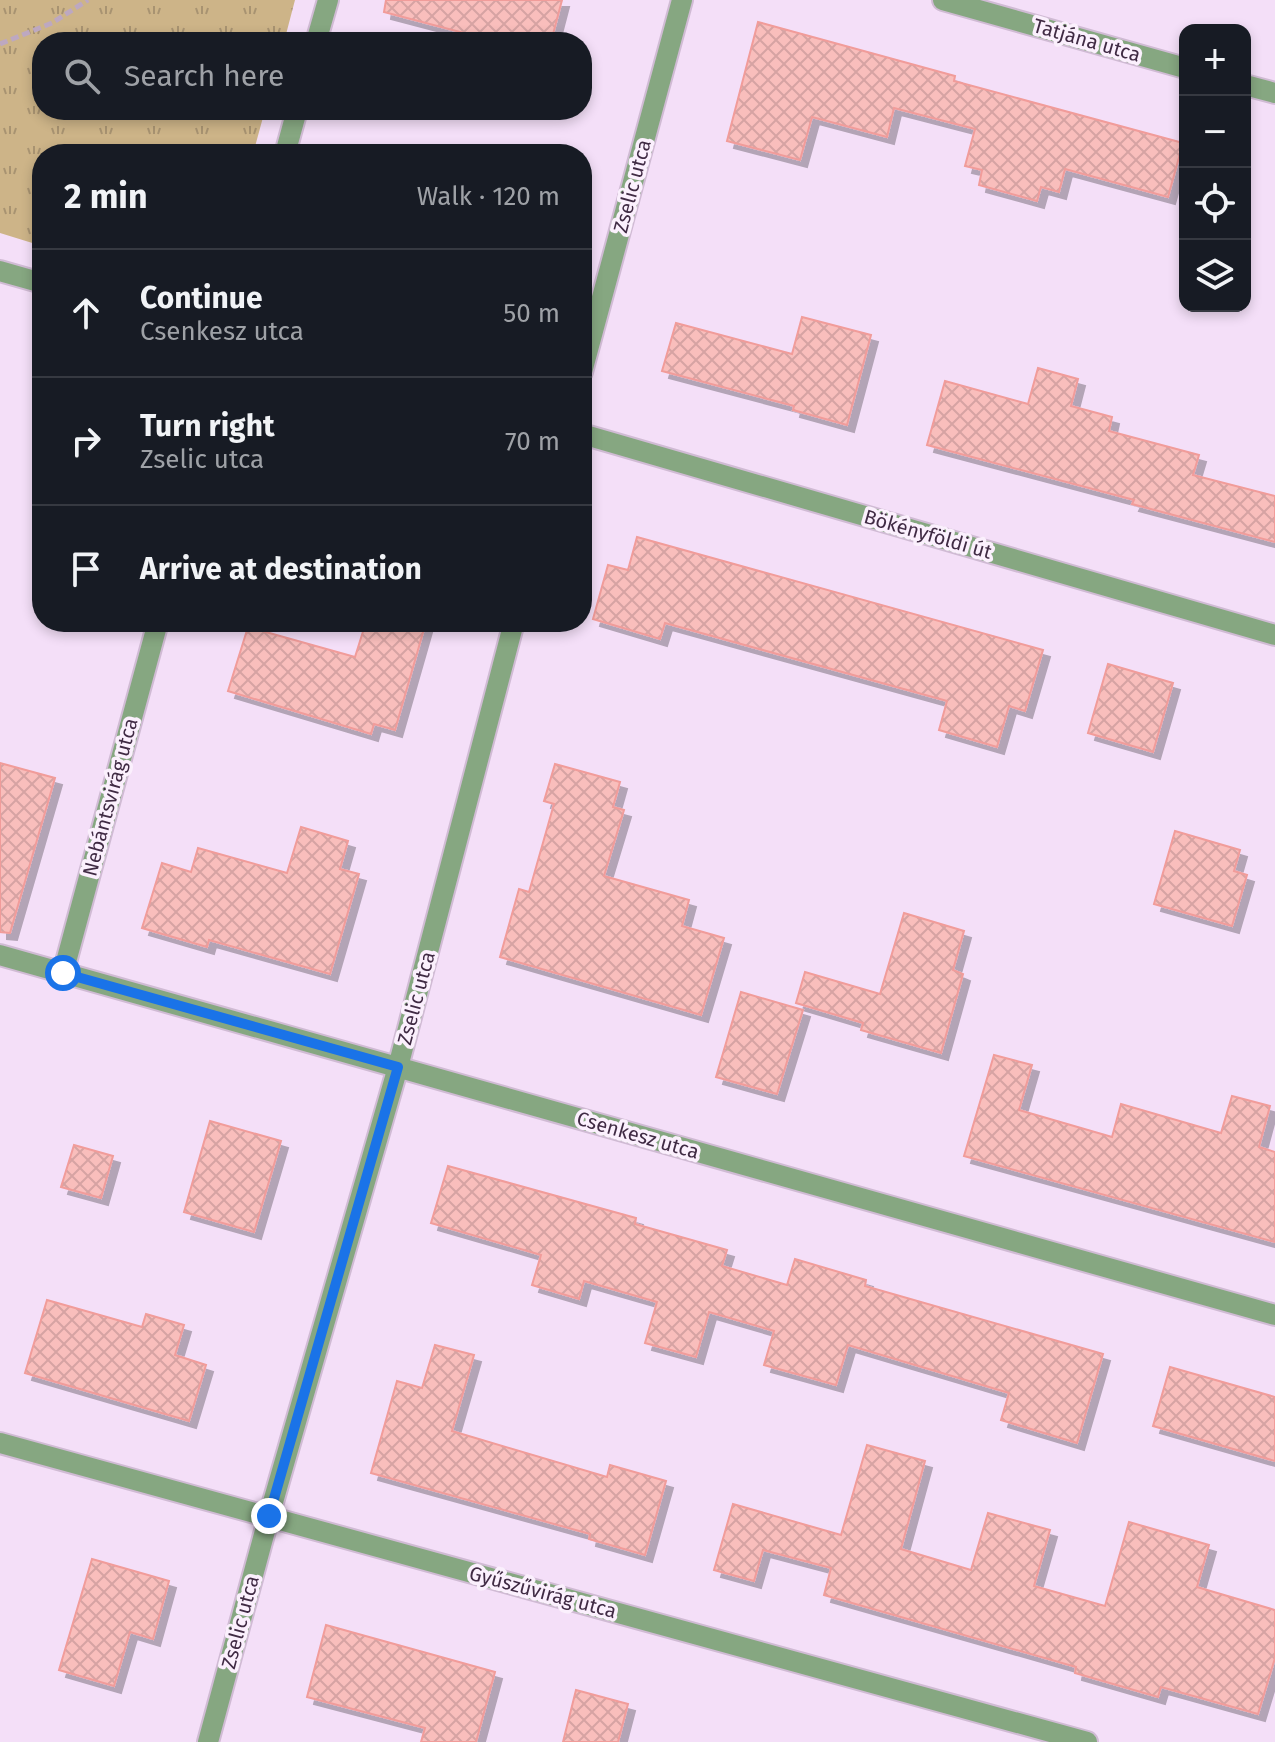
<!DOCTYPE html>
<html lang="en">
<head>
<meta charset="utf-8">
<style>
  body { margin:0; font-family:"Fira Sans",sans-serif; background:#242831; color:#f1f3f6 }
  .controls { position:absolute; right:24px; top:24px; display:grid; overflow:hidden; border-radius:16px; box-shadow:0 4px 12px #0003 }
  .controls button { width:72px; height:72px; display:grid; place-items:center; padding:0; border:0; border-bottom:2px solid #363941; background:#171b24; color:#f1f3f6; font:40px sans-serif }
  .stop { position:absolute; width:24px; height:24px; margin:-18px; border:6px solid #1a73e8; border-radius:50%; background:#fff }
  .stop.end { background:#1a73e8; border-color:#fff; box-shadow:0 2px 8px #0008 }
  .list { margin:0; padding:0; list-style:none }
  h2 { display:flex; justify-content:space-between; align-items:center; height:104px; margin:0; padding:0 32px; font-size:34px }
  h2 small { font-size:26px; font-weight:400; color:#9ea1a6 }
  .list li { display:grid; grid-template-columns:52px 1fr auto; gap:24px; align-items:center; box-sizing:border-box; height:128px; padding:0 32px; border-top:2px solid #363941 }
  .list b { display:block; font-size:30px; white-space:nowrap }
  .list p { margin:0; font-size:26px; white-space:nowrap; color:#9ea1a6 }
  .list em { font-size:26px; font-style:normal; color:#9ea1a6 }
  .icon { flex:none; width:44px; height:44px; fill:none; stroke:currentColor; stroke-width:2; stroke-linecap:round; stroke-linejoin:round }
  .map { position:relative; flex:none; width:1275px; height:1742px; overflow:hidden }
  .search { position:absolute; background:#171b24; box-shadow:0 4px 12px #0003; left:32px; top:32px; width:560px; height:88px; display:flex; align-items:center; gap:20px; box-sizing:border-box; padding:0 28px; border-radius:32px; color:#9ea1a6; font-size:30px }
  .panel { position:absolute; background:#171b24; box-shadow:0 4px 12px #0003; left:32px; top:144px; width:560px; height:488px; border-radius:32px }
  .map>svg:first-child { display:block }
</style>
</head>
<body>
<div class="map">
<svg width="1275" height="1742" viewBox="0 0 1275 1742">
  <defs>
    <pattern id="park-tufts" width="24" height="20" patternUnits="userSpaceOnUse" patternTransform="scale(2)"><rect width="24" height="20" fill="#cdb488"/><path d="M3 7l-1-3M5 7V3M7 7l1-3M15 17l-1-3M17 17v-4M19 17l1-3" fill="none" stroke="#a89371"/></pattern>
    <pattern id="building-cross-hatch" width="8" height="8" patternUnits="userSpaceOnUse" patternTransform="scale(2)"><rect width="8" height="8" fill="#f9bebc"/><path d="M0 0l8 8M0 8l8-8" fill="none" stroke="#d6a3a3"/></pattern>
    <filter id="shadow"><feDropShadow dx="7" dy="7" stdDeviation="0" flood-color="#0004"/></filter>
  </defs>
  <rect width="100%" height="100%" fill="#f4dff8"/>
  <!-- park -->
  <path fill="url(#park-tufts)" d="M0,0H295L284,42H42V110H265L253,154H42V246L0,233Z"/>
  <!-- building -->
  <g fill="url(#building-cross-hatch)" stroke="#f19c9a" stroke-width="2" filter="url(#shadow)">
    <path d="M386,0H562L551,42H498L384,12Z"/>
    <path d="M758,22L955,76L954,81L1183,143L1168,197L1065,169L1059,192L1041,187L1037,201L979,185L982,170L965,166L975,129L894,108L887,137L812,117L800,160L727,141Z"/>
    <path d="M802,317L871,335L847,425L793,410L794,406L662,371L676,323L792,354Z"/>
    <path d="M1038,368L1078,379L1071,406L1112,417L1109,431L1199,455L1193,475L1275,496V542L1132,504L1134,500L927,445L945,381L1028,404Z"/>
    <path d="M637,537L1043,650L1025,711L1009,706L997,747L939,730L947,701L665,623L660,639L593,619L608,565L628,570Z"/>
    <path d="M366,622H426L395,730L374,724L371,734L228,691L248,627L355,657Z"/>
    <path d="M1108,664L1173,683L1153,752L1088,733Z"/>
    <path d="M0,763L55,778L10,933L0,932Z"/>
    <path d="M555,764L620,782L613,807L624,810L604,876L689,900L682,926L724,938L701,1015L500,957L519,889L529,892L554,804L544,801Z"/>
    <path d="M301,827L348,841L340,869L359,874L330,974L209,940L207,947L142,928L162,863L191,872L198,848L287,873Z"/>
    <path d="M1175,831L1240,850L1234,871L1247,875L1232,926L1154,904Z"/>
    <path d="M904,913L964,931L953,970L963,974L941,1053L861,1030L863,1023L796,1003L805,972L880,994Z"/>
    <path d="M741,992L803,1010L777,1094L716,1077Z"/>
    <path d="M994,1055L1032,1065L1019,1110L1112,1137L1121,1104L1221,1133L1232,1096L1270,1106L1259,1147L1275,1152V1242L964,1156Z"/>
    <path d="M210,1121L281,1141L254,1232L184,1212Z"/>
    <path d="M74,1145L113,1156L101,1198L61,1187Z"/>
    <path d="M448,1166L636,1218L635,1224L727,1250L722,1266L787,1285L795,1259L866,1280L865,1286L1103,1354L1077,1443L1001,1420L1009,1393L848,1345L836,1385L764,1365L774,1331L709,1312L696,1357L645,1343L657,1302L584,1281L579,1299L532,1285L541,1255L431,1223Z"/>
    <path d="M47,1300L142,1327L146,1314L184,1325L175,1355L206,1365L189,1421L25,1373Z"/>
    <path d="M435,1345L474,1355L452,1431L607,1477L610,1465L666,1481L645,1555L589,1539L590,1534L371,1473L397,1381L422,1388Z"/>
    <path d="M1170,1367L1275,1397V1461L1153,1426Z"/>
    <path d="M867,1445L925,1461L901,1549L971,1570L988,1513L1050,1530L1034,1586L1105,1606L1129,1522L1209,1545L1197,1587L1275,1610V1658L1258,1714L1161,1687L1158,1697L1075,1673L1076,1667L824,1595L831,1568L763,1550L754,1581L714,1570L733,1504L841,1535Z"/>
    <path d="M92,1559L169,1581L153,1639L130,1632L114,1686L59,1670Z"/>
    <path d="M326,1625L495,1672L476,1742H421L425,1728L307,1697Z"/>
    <path d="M576,1690L628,1704L618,1742H563Z"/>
  </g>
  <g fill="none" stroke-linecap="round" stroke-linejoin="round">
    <!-- minor casing -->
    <g stroke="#d0bbd4" stroke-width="24">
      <g id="minor">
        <path d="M943,0L1185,68"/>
        <path d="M316,42L328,0"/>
        <path d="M1245,85L1275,93"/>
        <path d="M285,154L297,110"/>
        <path d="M0,271L42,283"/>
        <path d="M582,372L682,0"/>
        <path d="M582,434L1275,635"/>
        <path d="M0,955L1275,1315"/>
        <path d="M63,973L158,622"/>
        <path d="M0,1443L1087,1742"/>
        <path d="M208,1742L269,1516L398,1067L514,622"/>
      </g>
    </g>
    <!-- path -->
    <path stroke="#bda8c1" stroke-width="5" stroke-dasharray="8 4" stroke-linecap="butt" d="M0,44L52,23L88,0"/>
    <!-- minor -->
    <use href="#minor" stroke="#86a781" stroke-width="20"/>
  </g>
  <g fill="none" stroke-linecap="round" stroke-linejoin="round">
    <!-- route -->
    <path stroke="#1a73e8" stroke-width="10" d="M63,973L398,1067L269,1516"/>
  </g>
  <g text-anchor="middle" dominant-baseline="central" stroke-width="7" stroke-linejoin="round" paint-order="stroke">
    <!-- street labels -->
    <g font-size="20" fill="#402b44" stroke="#fbf0fd">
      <text transform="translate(1087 40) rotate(16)">Tatjána utca</text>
      <text transform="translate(632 186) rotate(-75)">Zselic utca</text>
      <text transform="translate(928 534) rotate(16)">Bökényföldi út</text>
      <text transform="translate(110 797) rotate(-75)">Nebántsvirág utca</text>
      <text transform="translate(416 998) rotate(-75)">Zselic utca</text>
      <text transform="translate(638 1135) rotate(16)">Csenkesz utca</text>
      <text transform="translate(543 1592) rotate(15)">Gyűszűvirág utca</text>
      <text transform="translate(240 1622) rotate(-75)">Zselic utca</text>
    </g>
  </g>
</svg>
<div class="controls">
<button>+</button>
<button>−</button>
<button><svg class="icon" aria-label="locate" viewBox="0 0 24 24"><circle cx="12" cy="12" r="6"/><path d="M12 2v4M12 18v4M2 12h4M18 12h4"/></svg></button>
<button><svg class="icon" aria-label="layers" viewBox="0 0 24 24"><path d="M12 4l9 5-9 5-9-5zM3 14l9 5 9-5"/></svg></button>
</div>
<div class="stop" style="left:63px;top:973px"></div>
<div class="stop end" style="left:269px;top:1516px"></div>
<div class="search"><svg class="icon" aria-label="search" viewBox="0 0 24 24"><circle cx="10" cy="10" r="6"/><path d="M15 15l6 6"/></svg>Search here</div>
<section class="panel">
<h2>2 min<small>Walk · 120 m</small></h2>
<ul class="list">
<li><svg class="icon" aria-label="ahead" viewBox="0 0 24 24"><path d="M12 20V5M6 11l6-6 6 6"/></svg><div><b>Continue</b><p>Csenkesz utca</p></div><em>50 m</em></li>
<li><svg class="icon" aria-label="right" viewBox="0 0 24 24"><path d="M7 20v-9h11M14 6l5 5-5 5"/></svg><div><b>Turn right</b><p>Zselic utca</p></div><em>70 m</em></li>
<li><svg class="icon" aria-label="arrive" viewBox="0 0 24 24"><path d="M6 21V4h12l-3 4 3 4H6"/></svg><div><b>Arrive at destination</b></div></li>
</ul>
</section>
</div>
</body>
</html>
